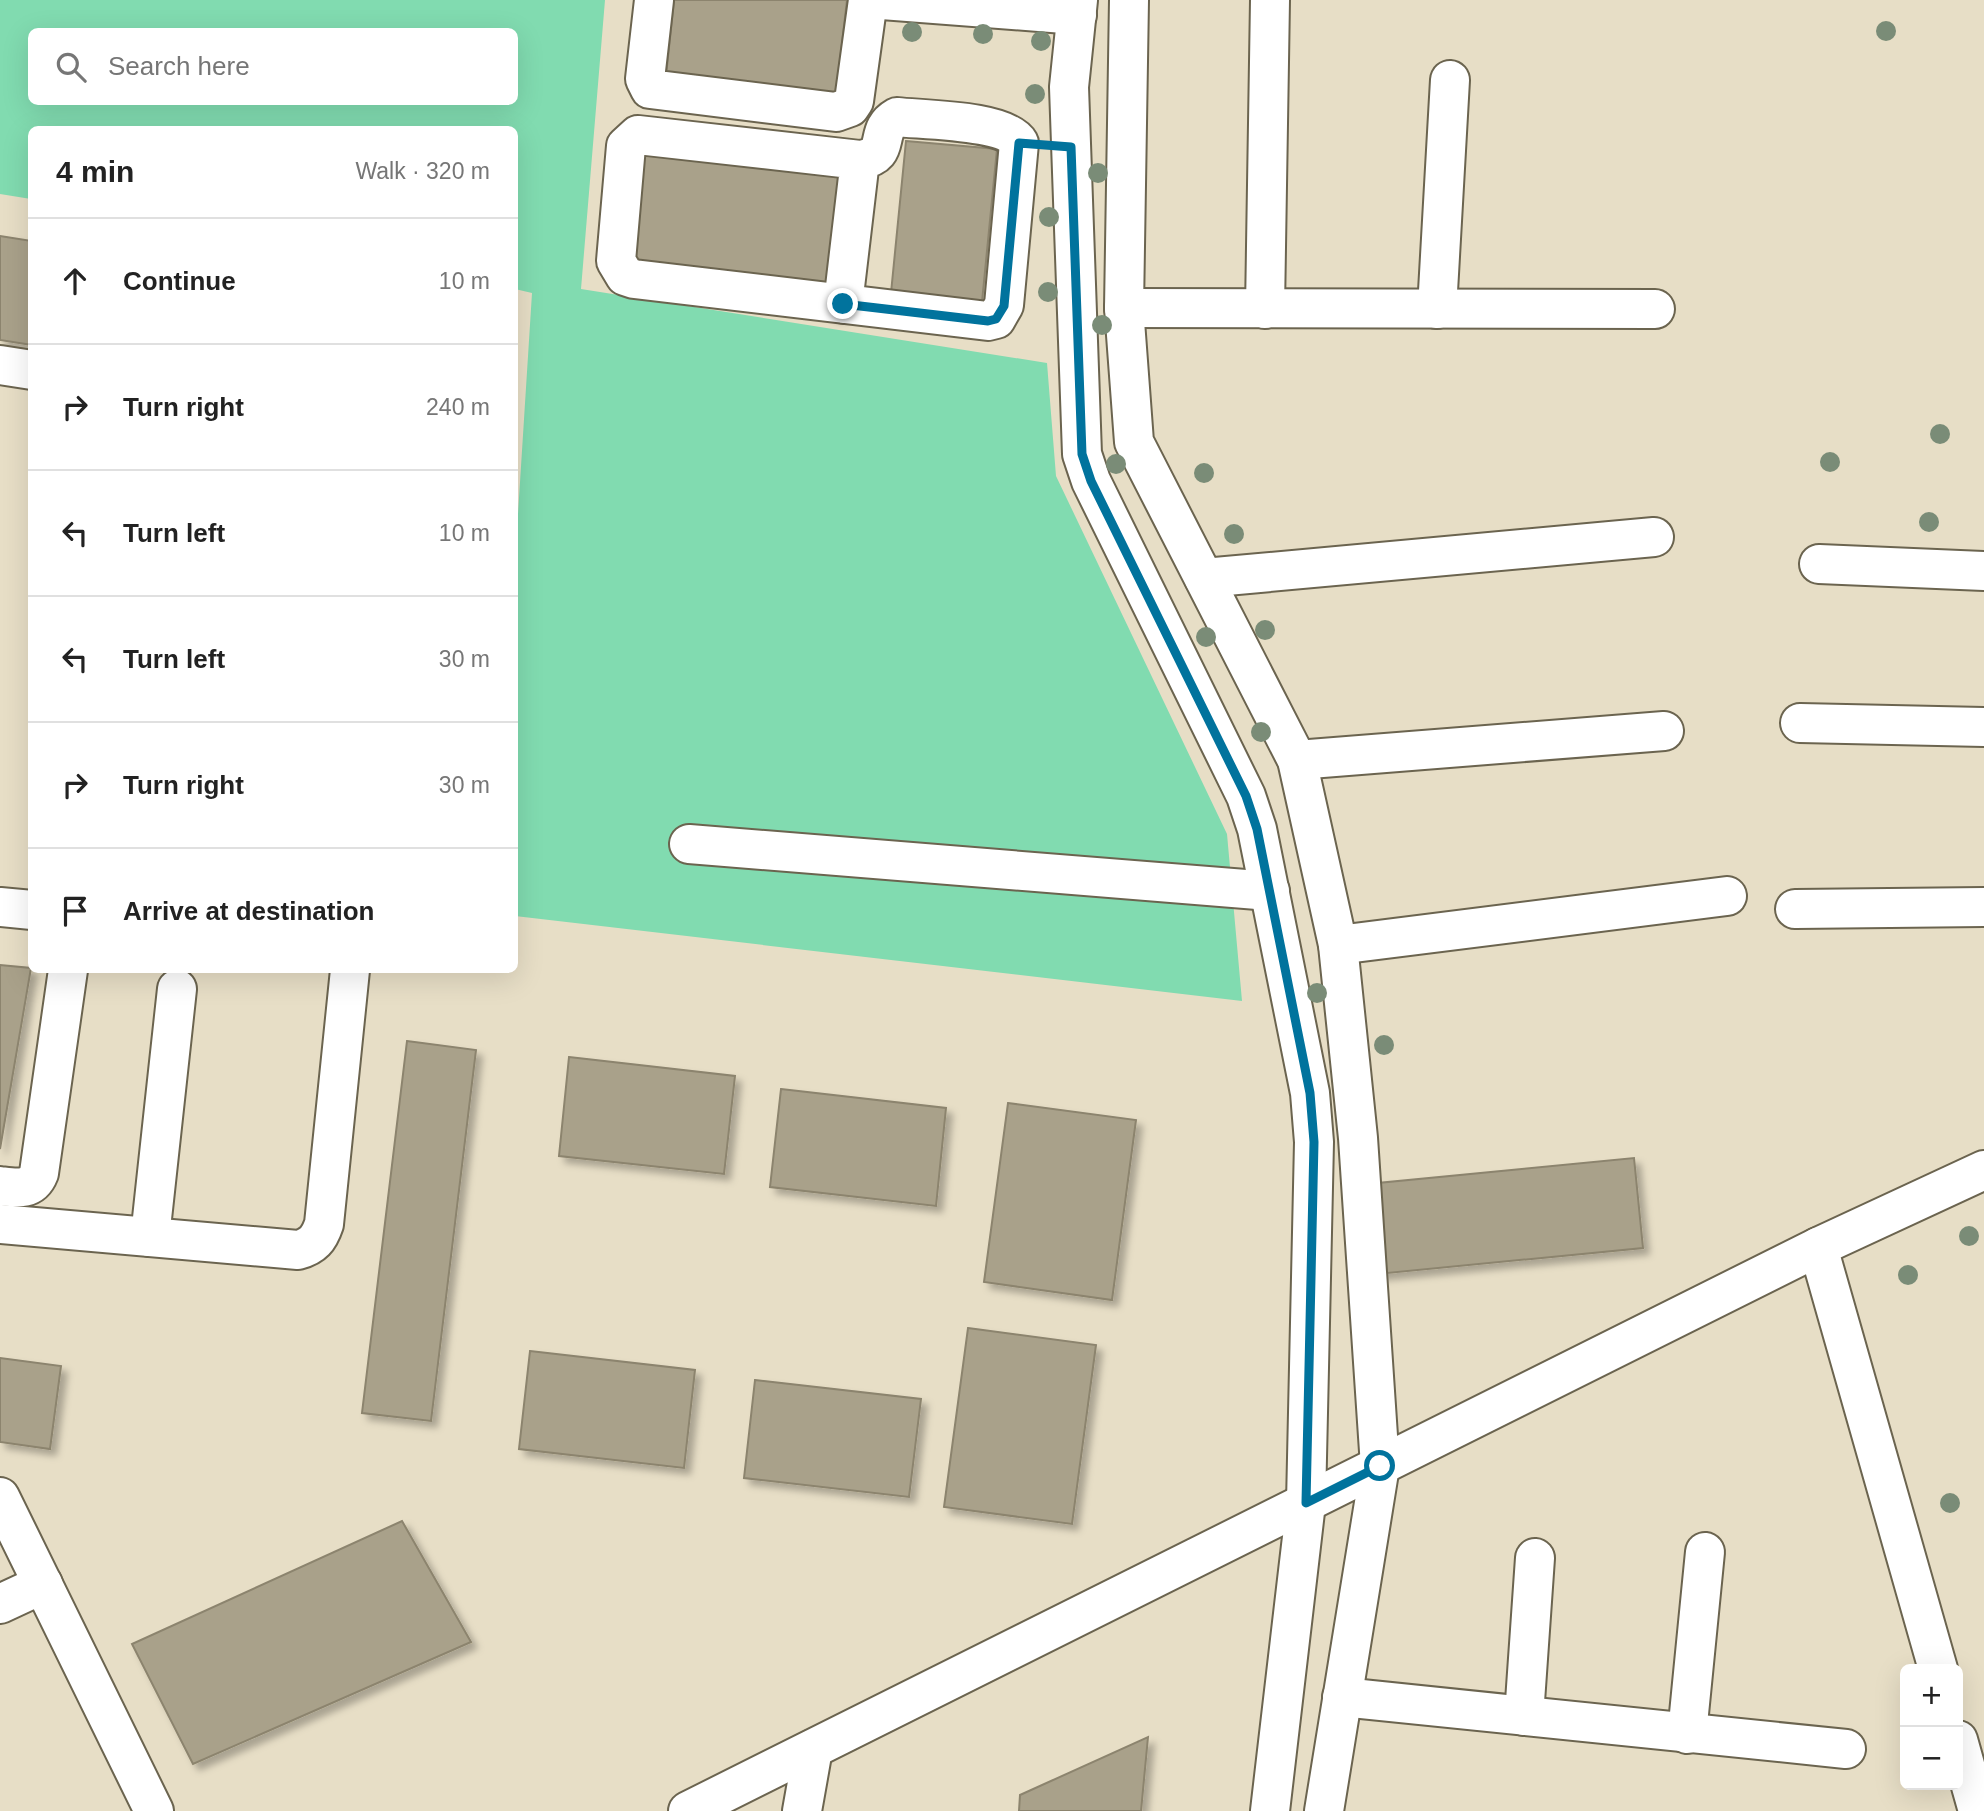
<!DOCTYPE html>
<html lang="en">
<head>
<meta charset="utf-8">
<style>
  body { margin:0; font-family:Helvetica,sans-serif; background:#f6f6f6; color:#222 }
  .controls { position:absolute; right:21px; bottom:21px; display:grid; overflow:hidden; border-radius:10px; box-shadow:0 7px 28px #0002 }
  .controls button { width:63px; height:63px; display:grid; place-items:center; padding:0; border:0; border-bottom:2px solid #e0e0e0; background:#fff; color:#222; font:35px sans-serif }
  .stop { position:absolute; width:21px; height:21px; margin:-16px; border:5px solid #01739d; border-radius:50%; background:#fff }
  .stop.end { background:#01739d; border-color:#fff; box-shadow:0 2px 7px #0008 }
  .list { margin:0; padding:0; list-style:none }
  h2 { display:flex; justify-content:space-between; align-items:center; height:91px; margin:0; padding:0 28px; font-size:30px }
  h2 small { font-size:23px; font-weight:400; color:#767676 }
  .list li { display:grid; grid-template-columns:46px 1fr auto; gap:21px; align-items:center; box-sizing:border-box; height:126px; padding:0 28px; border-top:2px solid #e0e0e0 }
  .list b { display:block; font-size:26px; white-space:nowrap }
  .list em { font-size:23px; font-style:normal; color:#767676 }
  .icon { flex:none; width:38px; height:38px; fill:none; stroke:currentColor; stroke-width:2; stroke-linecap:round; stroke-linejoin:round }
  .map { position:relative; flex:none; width:1984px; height:1811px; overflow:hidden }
  .search { position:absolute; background:#fff; box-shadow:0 7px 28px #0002; left:28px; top:28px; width:490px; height:77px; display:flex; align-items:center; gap:18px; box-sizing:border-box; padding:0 24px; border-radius:10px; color:#767676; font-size:26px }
  .panel { position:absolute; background:#fff; box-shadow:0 7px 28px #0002; left:28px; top:126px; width:490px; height:847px; border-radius:10px }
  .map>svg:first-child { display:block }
</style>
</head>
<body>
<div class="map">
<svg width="1984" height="1811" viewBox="0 0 1984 1811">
  <defs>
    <filter id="shadow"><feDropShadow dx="6" dy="6" stdDeviation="3.5" flood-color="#0004"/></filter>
  </defs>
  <rect width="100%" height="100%" fill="#e7dec6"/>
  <!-- green -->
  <path fill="#81dbb0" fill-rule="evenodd" d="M0,0H605L581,289L1047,363L1056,476L1227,834L1242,1001L515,916L514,577L532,293L515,289L514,130H32L31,199L0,194ZM32,32H514V102H32Z"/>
  <!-- building -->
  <g fill="#a9a18a" stroke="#8c846e" stroke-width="2" filter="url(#shadow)">
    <path d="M674,0H847L836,95L666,76Z"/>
    <path d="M906,141L997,149L982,302L891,293Z"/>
    <path d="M641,148L841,174L826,290L626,264Z"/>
    <path d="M0,236L32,241V345L0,340Z"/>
    <path d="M0,965L31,968L0,1149Z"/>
    <path d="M407,1041L476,1050L431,1421L362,1413Z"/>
    <path d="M569,1057L735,1076L724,1174L559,1156Z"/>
    <path d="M781,1089L946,1108L936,1206L770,1187Z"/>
    <path d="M1008,1103L1136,1120L1112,1300L984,1282Z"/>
    <path d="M1634,1158L1643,1248L1357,1276L1347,1186Z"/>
    <path d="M968,1328L1096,1345L1072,1524L944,1507Z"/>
    <path d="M530,1351L695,1370L684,1468L519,1449Z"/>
    <path d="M0,1358L61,1366L50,1449L0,1442Z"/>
    <path d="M755,1380L921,1399L909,1497L744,1478Z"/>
    <path d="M402,1521L471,1642L193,1764L132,1644Z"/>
    <path d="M1148,1737L1141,1811H1019L1020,1795Z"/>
  </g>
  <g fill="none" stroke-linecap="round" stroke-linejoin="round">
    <!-- street casing -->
    <g stroke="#6b644f" stroke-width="42">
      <g id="street">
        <path d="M654,0L645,79L650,89L836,112L850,107L854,101L868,0"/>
        <path d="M882,0L1077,15"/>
        <path d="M843,304L860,160L638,135L626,146L616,261L625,276L634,279L988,321L996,319L1004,305L1019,143C1006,120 924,120 897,117C872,131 894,155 860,160"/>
        <path d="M1124,308L1655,309"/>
        <path d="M1265,309L1270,0"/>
        <path d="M1437,309L1450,80"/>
        <path d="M0,365L32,370"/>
        <path d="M1819,564L1984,571"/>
        <path d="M1204,578L1654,537"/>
        <path d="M1800,723L1984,727"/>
        <path d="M1297,760L1664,731"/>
        <path d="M689,844L1270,891"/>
        <path d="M0,907L32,910"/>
        <path d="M1795,909L1984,907"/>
        <path d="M1338,945L1727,896"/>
        <path d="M0,1186C17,1188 32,1191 39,1173L68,970"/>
        <path d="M0,1224L298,1250C313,1246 319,1239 324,1224L350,970"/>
        <path d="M150,1237L177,989"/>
        <path d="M1818,1247L1984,1170"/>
        <path d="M0,1497L154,1811"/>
        <path d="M0,1604L43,1584"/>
        <path d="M1342,1697L1846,1749"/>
        <path d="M1524,1716L1535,1558"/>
        <path d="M1687,1734L1705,1552"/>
        <path d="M802,1811L813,1749"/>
      </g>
    </g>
    <!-- secondary casing -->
    <g stroke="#6b644f" stroke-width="42">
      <g id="secondary">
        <path d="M1078,0L1069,87L1082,454L1091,481L1246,796L1257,829L1310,1093L1314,1142L1306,1503L1270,1811"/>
        <path d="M1129,0L1124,308L1134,442L1297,760L1338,945L1358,1138L1380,1466L1324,1811"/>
        <path d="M1958,1740L1978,1811"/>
        <path d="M688,1811L1818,1247L1938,1669"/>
      </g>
    </g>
    <!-- street -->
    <use href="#street" stroke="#fff" stroke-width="38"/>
    <!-- secondary -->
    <use href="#secondary" stroke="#fff" stroke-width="38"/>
  </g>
  <!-- trees -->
  <g fill="#7a8c77">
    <circle cx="1886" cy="31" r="10"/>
    <circle cx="912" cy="32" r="10"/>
    <circle cx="983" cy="34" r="10"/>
    <circle cx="1041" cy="41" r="10"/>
    <circle cx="1035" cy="94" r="10"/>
    <circle cx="1098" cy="173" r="10"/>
    <circle cx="1049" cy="217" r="10"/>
    <circle cx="1048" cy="292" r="10"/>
    <circle cx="1102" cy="325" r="10"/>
    <circle cx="1940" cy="434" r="10"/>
    <circle cx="1830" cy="462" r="10"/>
    <circle cx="1116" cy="464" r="10"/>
    <circle cx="1204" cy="473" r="10"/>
    <circle cx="1929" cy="522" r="10"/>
    <circle cx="1234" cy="534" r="10"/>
    <circle cx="1265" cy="630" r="10"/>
    <circle cx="1206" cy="637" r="10"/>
    <circle cx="1261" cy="732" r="10"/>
    <circle cx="1317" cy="993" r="10"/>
    <circle cx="1384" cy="1045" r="10"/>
    <circle cx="1969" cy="1236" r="10"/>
    <circle cx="1908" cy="1275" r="10"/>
    <circle cx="1950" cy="1503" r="10"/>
  </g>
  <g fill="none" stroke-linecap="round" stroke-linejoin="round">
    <!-- route -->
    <path stroke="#01739d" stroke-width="9" d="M843,304L988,321L996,319L1004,306L1019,143L1071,147L1082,454L1091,481L1246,796L1257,829L1310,1093L1314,1142L1306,1503L1380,1466"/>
  </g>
</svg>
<div class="controls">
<button>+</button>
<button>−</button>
</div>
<div class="stop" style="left:1380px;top:1466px"></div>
<div class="stop end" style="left:843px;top:304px"></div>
<div class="search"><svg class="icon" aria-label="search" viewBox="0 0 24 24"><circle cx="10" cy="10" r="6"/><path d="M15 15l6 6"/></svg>Search here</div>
<section class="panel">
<h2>4 min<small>Walk · 320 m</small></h2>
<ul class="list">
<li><svg class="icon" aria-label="ahead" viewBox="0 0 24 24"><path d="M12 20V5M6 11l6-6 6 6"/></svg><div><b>Continue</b></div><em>10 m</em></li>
<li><svg class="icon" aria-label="right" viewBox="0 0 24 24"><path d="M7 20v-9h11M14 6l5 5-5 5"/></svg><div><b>Turn right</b></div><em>240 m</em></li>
<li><svg class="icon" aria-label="left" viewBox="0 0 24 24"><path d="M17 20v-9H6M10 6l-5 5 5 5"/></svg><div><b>Turn left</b></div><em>10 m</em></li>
<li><svg class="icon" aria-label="left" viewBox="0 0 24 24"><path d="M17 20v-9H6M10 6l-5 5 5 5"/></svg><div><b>Turn left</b></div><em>30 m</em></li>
<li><svg class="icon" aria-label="right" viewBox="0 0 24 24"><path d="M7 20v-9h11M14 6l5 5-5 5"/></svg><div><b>Turn right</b></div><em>30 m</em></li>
<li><svg class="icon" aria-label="arrive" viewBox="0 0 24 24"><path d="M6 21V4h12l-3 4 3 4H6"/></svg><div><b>Arrive at destination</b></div></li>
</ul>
</section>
</div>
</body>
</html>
